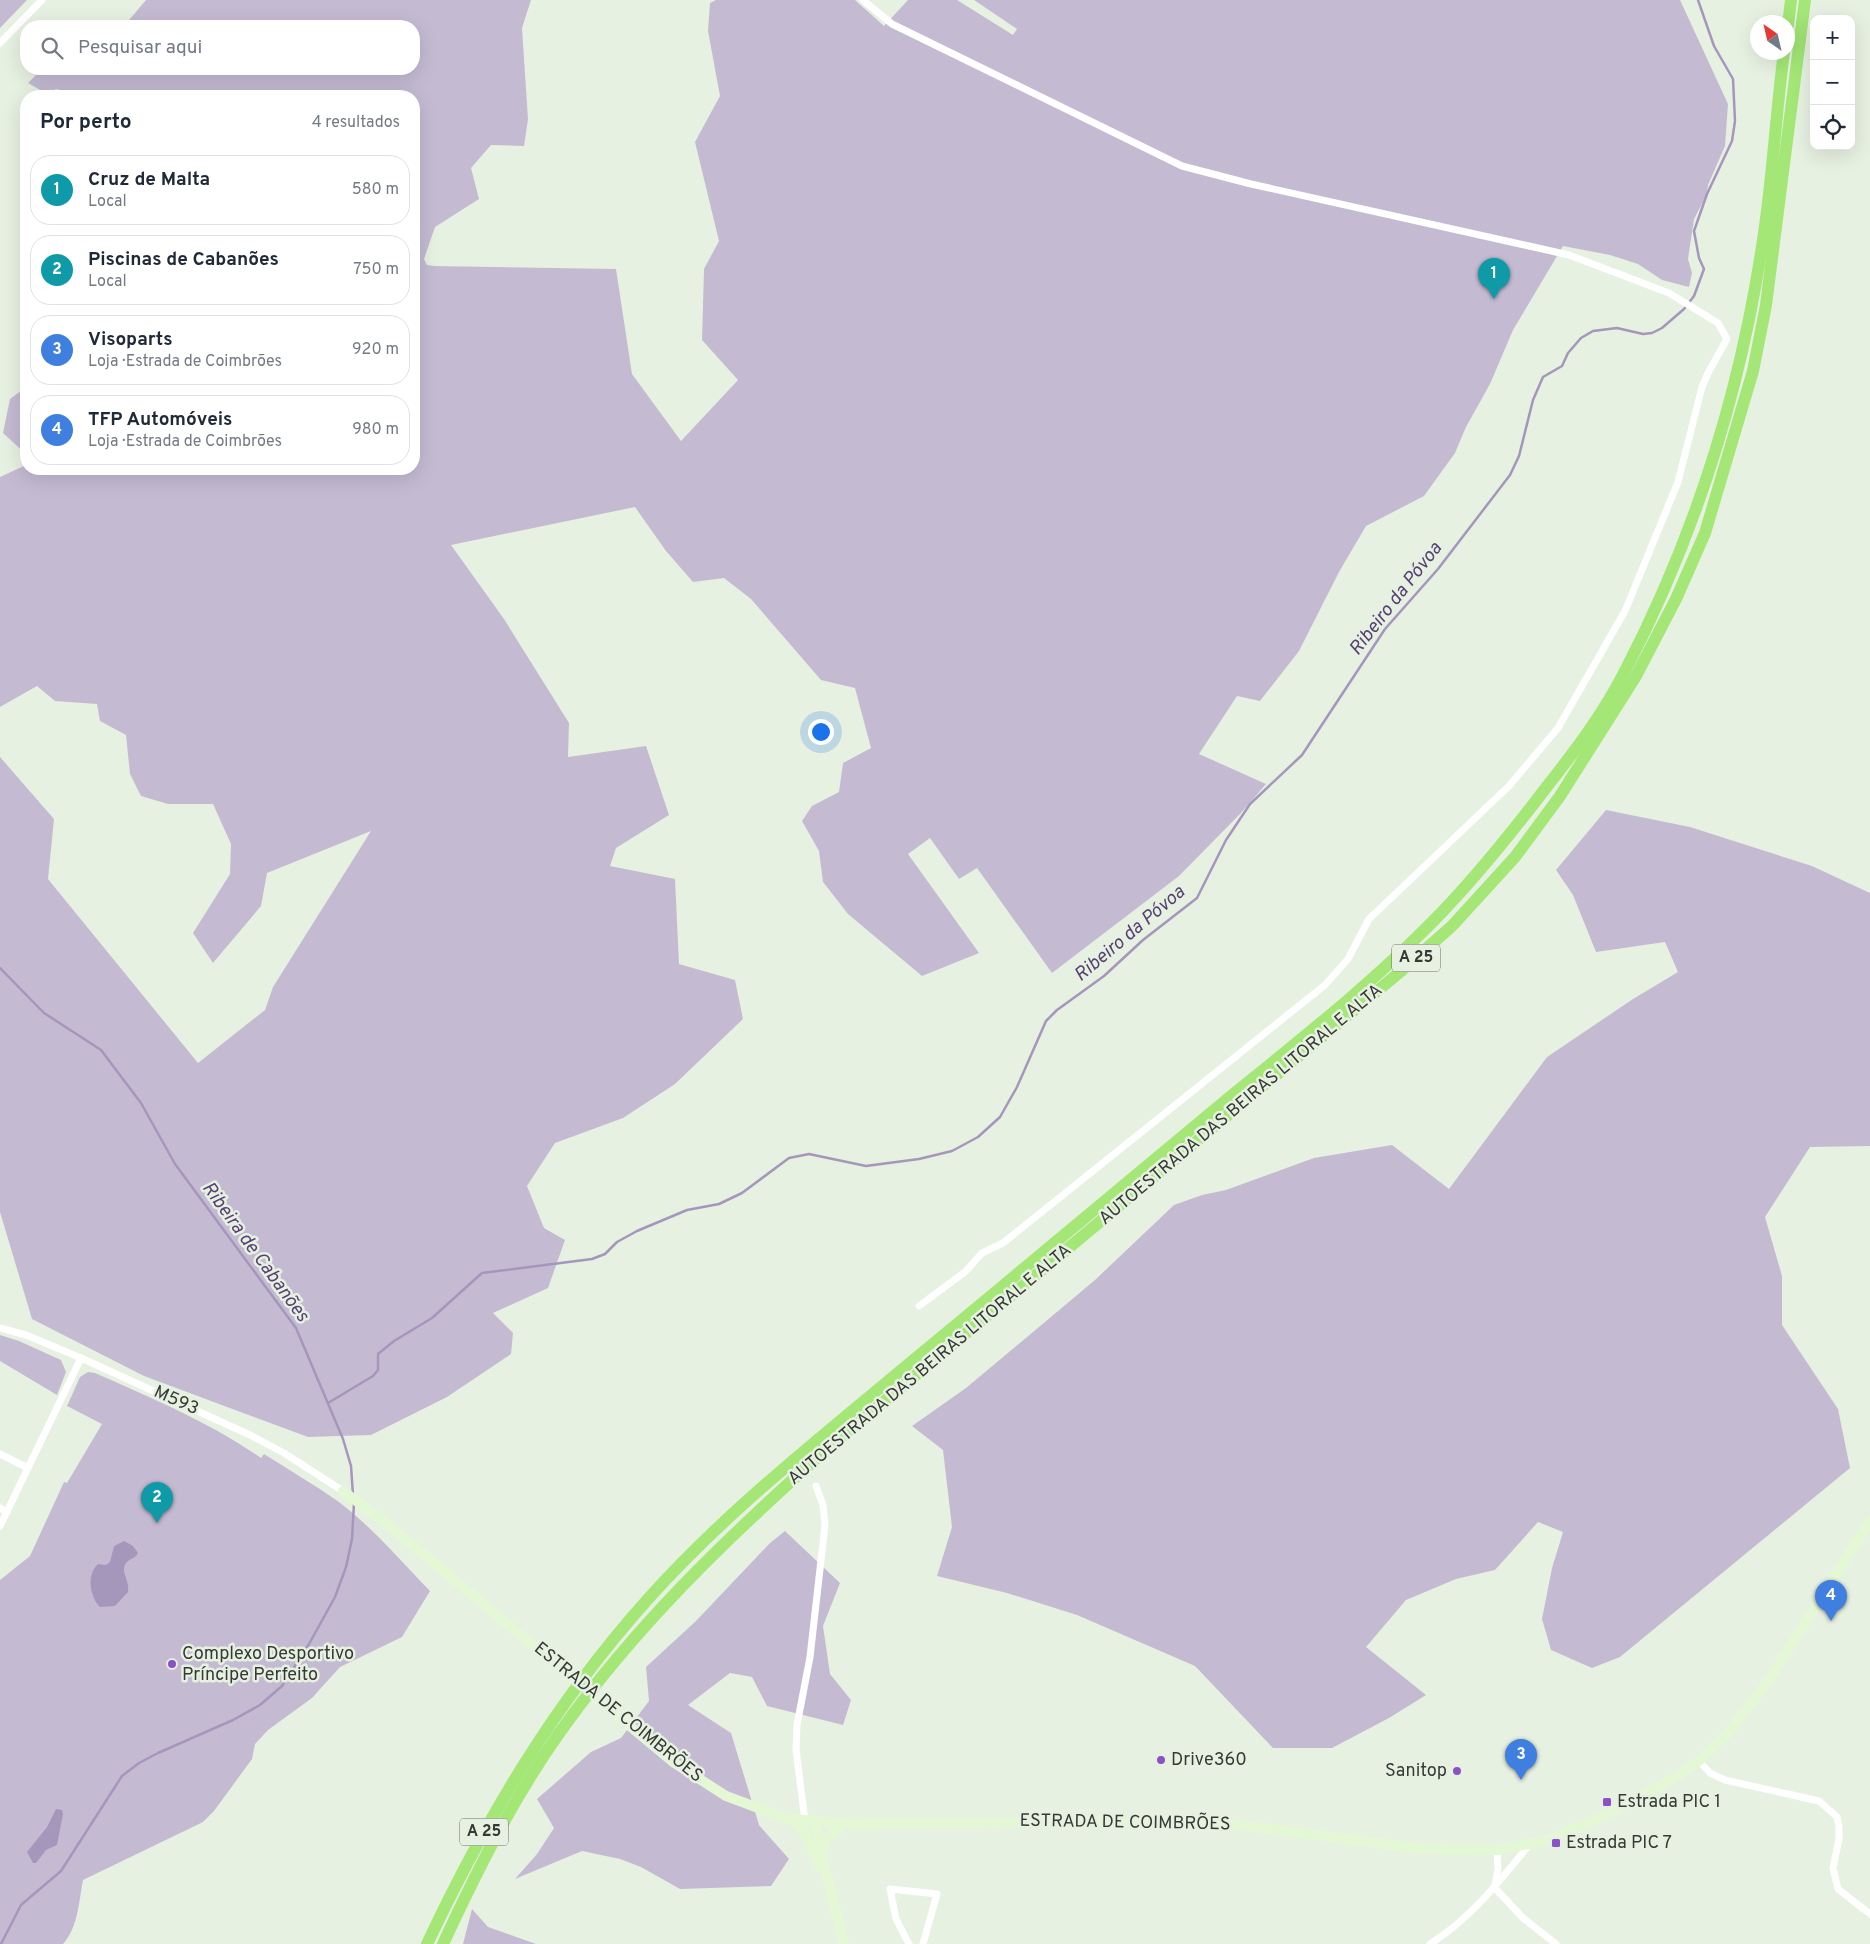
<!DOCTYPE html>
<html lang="pt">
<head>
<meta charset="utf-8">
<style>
  body { margin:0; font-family:Overpass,sans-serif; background:#f2f2f3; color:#1f2937 }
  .controls { position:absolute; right:15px; top:15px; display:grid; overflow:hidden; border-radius:10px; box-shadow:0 5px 20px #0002 }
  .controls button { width:45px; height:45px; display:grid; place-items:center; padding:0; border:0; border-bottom:1px solid #e0e1e3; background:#fff; color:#1f2937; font:25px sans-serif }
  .compass { position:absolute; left:1750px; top:15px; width:45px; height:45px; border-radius:50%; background:#fff; box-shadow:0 5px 20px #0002; rotate:326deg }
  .you { position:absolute; left:820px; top:731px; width:18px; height:18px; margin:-12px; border:4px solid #fff; border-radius:50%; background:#1a73e8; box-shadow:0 0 0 8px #1a73e833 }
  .badge { display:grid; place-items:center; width:32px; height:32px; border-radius:50%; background:#8b51c7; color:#fff; font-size:16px; font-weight:700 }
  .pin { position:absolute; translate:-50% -41px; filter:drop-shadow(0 1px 2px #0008) }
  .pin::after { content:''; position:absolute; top:26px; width:18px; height:15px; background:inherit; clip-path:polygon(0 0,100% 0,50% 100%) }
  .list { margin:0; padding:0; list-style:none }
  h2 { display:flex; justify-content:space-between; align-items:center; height:65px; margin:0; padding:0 20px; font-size:21px }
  h2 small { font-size:16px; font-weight:400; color:#747a83 }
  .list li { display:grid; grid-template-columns:32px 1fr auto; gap:15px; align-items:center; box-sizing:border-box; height:70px; margin:0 10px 10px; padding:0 10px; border:1px solid #e0e1e3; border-radius:20px }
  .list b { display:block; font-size:19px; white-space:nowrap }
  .list p { margin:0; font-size:16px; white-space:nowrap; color:#747a83 }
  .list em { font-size:16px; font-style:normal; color:#747a83 }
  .icon { flex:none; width:28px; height:28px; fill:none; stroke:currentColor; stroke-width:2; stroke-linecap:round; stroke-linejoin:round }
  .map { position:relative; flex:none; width:1870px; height:1944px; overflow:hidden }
  .search { position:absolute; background:#fff; box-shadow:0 5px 20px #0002; left:20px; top:20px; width:400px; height:55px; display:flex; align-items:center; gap:12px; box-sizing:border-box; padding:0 18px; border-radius:20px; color:#747a83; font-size:19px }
  .panel { position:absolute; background:#fff; box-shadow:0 5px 20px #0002; left:20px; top:90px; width:400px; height:385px; border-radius:20px }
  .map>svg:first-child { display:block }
</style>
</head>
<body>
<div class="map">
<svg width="1870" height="1944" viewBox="0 0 1870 1944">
  <rect width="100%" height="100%" fill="#e7f1e2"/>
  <!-- green -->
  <g fill="#c4bbd3">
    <path d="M0,0H27L0,28Z"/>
    <path d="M146,0H531L522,28L528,119L524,146L491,145L471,168L479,199L435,227L424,259L427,265L434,266L616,269L632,374L681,441L738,380L702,340L704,269L719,241L695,142L720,96L708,31L710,3L716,0H855L884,26L908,0H957L1013,35L1017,29L974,0H1680L1728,104L1725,146L1708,185L1707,194L1694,219L1688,259L1692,273L1689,287L1662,280L1638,264L1610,255L1563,246L1513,330L1490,384L1466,427L1455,453L1424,496L1366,526L1339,572L1299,651L1260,701L1237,696L1199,754L1266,784L1240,814L1179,876L1052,973L977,868L959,879L930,838L908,854L979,953L922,976L848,914L823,882L819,851L802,821L812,806L839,792L843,763L871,748L855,688L821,680L751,599L724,578L693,582L666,551L635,507L451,545L504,619L569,723L568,757L646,746L669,815L616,848L610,866L675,879L679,964L735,980L743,1019L675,1084L623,1118L555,1143L527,1186L544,1228L565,1240L548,1288L493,1313L513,1333L511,1354L447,1397L371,1435L308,1437L144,1376L32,1319L0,1212V757L54,819L48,879L198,1063L265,1010L273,987L371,831L267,873L261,906L213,963L193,933L230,874L231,844L213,804H168L141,796L130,774L126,735L100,721L97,704L55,701L37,686L0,707V477L26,465V469H414V96H83L56,89L47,94L28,83L42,69H414V26H124Z"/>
    <path d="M26,387V454L3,433L10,399Z"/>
    <path d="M1606,810L1690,827L1812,866L1870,893V1146L1810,1147L1765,1217L1782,1276V1325L1838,1409L1850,1468L1620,1657L1592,1668L1551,1650L1542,1619L1552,1568L1563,1532L1538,1522L1495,1570L1456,1579L1406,1600L1366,1647L1426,1695L1389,1718L1332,1748H1273L1195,1666L1077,1615L1007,1593L937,1576L952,1527L943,1450L912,1426L966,1388L1095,1280L1174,1205L1202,1195L1226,1190L1314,1158L1392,1145L1449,1189L1547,1057L1633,999L1678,972L1665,942L1596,952L1573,895L1556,870Z"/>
    <path d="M0,1335L19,1341L61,1360L66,1372L57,1395L0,1361Z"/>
    <path d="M88,1372L95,1373C152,1398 209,1422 261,1458L264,1454C289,1470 315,1485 339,1502C372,1527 401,1561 430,1591L402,1637L340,1667L312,1698L268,1730L255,1744L252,1759L214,1811L203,1822L83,1880C79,1901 78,1928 63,1944H0V1580L30,1556L64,1482L67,1483L102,1424L67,1406L80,1377Z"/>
    <path d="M785,1531L840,1583L823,1626L830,1674L851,1700L843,1725L767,1706L752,1677L730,1673L688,1705L731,1733L759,1825L789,1859L771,1886L680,1889L641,1867L620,1859L582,1851L515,1879L537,1854L554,1828L537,1799L591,1752L621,1738L649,1701L646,1667L696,1621L770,1543Z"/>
    <path d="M472,1909L488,1927L536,1944H463Z"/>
  </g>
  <!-- water -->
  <g fill="#a596bb">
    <path d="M124,1541L133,1546L138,1553C135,1559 130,1558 126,1563C120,1572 130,1580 128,1592L115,1606L100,1607C90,1597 86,1575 98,1564L106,1565L110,1562L114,1546Z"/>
    <path d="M56,1809L62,1810L63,1814L57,1845L46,1850L36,1863H33L27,1852L47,1827Z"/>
  </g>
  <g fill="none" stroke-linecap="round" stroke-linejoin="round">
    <!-- stream -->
    <g stroke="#a596bb" stroke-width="2.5">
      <path d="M0,968L44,1013L101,1050L141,1103L175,1164L296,1328L343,1439L351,1466L353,1495"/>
      <path d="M328,1403L373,1376L378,1370V1354L394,1341L432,1318L482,1273L592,1259L605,1254L617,1242L637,1231L687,1210L719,1204L742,1193L789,1158L809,1154L866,1166L919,1159L952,1151L978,1137L1000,1117L1017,1087L1046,1021L1057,1010L1104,976L1143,940L1197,898L1226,840L1250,804L1302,755L1385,629L1438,569L1510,475L1519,456L1533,400L1543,377L1562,366L1568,353L1581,338L1593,331L1617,328L1643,334L1652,333L1662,328L1684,309L1694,296L1704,269L1699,258L1694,231L1707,194L1732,141L1735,121L1733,79L1714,46L1698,0"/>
      <path d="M1,1944L21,1905L61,1871L122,1776L139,1763L158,1753L233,1720L260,1705L282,1686L309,1644L335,1597L346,1567L352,1539L354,1503"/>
    </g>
    <!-- street -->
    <g stroke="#fff" stroke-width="7">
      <path d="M863,0L892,24L1182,166L1251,184L1569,255L1669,293L1718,323L1727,339L1708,373L1702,387L1678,482L1625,611L1558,728L1509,786L1369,919L1348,959L1325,985L1003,1243L982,1253L965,1272L919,1306"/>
      <path d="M0,43L42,0"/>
      <path d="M0,1328L26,1335L81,1358L250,1435L284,1453L343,1491"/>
      <path d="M0,1454L28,1468"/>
      <path d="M0,1508L7,1512"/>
      <path d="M0,1526L81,1358"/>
      <path d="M1699,1761L1710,1773L1725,1780L1819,1801L1837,1817L1839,1826V1839L1833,1868L1838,1889L1870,1914"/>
      <path d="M805,1821L796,1750L797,1725L810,1657L825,1525L823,1505L816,1486"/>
      <path d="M1495,1885L1498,1869L1497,1850"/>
      <path d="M1494,1887L1523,1918L1556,1944"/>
      <path d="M909,1944L896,1919L890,1889L937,1894L923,1944"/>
      <path d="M1430,1944C1471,1918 1499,1882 1529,1845"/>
    </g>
    <!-- secondary -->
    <g stroke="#e4f8d6" stroke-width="10">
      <path d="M343,1491L387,1524L673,1762L726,1796L785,1818L845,1824L1207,1821L1423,1849L1497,1850L1549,1840L1613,1811L1673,1779L1699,1761L1728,1733L1767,1683L1870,1521"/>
      <path d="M792,1819L804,1831L820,1867"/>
      <path d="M815,1822L821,1852"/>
      <path d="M844,1944L822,1855C824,1840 832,1833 845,1824"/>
    </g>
    <!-- highway -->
    <g stroke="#a4e776" stroke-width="12">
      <path d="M1788,25L1791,0"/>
      <path d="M427,1944C487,1817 554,1704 648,1599C723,1515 813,1444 899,1372C1008,1282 1117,1191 1225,1101C1300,1040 1377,980 1444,910C1480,872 1513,831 1545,789C1575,751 1604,713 1626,669C1697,532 1742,386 1764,233C1773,173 1776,112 1784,52"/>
      <path d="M443,1944C477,1871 513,1798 560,1732C636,1625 729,1536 827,1449L1400,972L1452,926L1515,857L1560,796L1636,676L1676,599L1705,533L1753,371L1766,305L1805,0"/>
    </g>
  </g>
  <!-- markers -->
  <g fill="#8b51c7" stroke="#e7f1e2" stroke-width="2">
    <circle cx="172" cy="1664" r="5"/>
    <circle cx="1161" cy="1760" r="5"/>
    <circle cx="1457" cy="1771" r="5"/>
    <rect x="1602" y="1797" width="10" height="10" rx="2.5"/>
    <rect x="1551" y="1838" width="10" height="10" rx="2.5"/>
  </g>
  <g text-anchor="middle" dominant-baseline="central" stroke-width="5" stroke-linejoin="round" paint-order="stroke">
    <!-- shield labels -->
    <g fill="#e7f1e2" stroke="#6b7168" stroke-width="1">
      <rect x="1392" y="944.5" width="48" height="27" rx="4"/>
      <rect x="460" y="1818.5" width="48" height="27" rx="4"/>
    </g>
    <g font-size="16" font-weight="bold" fill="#363a34">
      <text x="1416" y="958">A 25</text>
      <text x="484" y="1832">A 25</text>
    </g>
    <!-- street labels -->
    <g font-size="18" fill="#363a34" stroke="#e7f1e2">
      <text transform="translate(1241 1105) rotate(-40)">AUTOESTRADA DAS BEIRAS LITORAL E ALTA</text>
      <text transform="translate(930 1365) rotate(-40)">AUTOESTRADA DAS BEIRAS LITORAL E ALTA</text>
      <text transform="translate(176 1401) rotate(24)">M593</text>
      <text transform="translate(618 1713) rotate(39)">ESTRADA DE COIMBRÕES</text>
      <text transform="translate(1125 1823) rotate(1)">ESTRADA DE COIMBRÕES</text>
    </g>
    <!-- poi labels -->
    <g font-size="18" fill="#363a34" stroke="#e7f1e2" text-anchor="start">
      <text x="182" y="1654">Complexo Desportivo<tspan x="182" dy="21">Príncipe Perfeito</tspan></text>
      <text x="1171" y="1760">Drive360</text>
      <text x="1447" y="1771" text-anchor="end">Sanitop</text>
      <text x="1617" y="1802">Estrada PIC 1</text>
      <text x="1566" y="1843">Estrada PIC 7</text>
    </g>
    <!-- water labels -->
    <g font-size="19" font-style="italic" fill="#574173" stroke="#e7f1e2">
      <text transform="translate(1396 599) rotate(-52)">Ribeiro da Póvoa</text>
      <text transform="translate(1130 934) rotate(-40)">Ribeiro da Póvoa</text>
      <text transform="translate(255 1252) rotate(54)">Ribeira de Cabanões</text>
    </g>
  </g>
</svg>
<div class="controls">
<button>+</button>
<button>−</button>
<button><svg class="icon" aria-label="locate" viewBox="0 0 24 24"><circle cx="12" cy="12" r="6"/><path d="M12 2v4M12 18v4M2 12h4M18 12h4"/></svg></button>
</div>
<svg class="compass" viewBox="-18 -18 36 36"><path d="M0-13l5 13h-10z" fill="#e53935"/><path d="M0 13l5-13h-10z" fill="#747a83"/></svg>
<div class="you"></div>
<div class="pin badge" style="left:1494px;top:299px;background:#0f9aa8">1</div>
<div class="pin badge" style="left:157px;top:1523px;background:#0f9aa8">2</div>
<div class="pin badge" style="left:1521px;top:1780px;background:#3f7fe0">3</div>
<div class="pin badge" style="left:1831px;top:1621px;background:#3f7fe0">4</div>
<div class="search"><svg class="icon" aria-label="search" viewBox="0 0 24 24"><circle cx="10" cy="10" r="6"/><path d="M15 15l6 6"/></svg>Pesquisar aqui</div>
<section class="panel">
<h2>Por perto<small>4 resultados</small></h2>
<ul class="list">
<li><span class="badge" style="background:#0f9aa8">1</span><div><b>Cruz de Malta</b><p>Local</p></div><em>580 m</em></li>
<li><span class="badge" style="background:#0f9aa8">2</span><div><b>Piscinas de Cabanões</b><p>Local</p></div><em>750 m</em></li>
<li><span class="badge" style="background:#3f7fe0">3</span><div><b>Visoparts</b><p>Loja · Estrada de Coimbrões</p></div><em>920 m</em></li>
<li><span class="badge" style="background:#3f7fe0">4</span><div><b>TFP Automóveis</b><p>Loja · Estrada de Coimbrões</p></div><em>980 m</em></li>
</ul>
</section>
</div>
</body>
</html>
